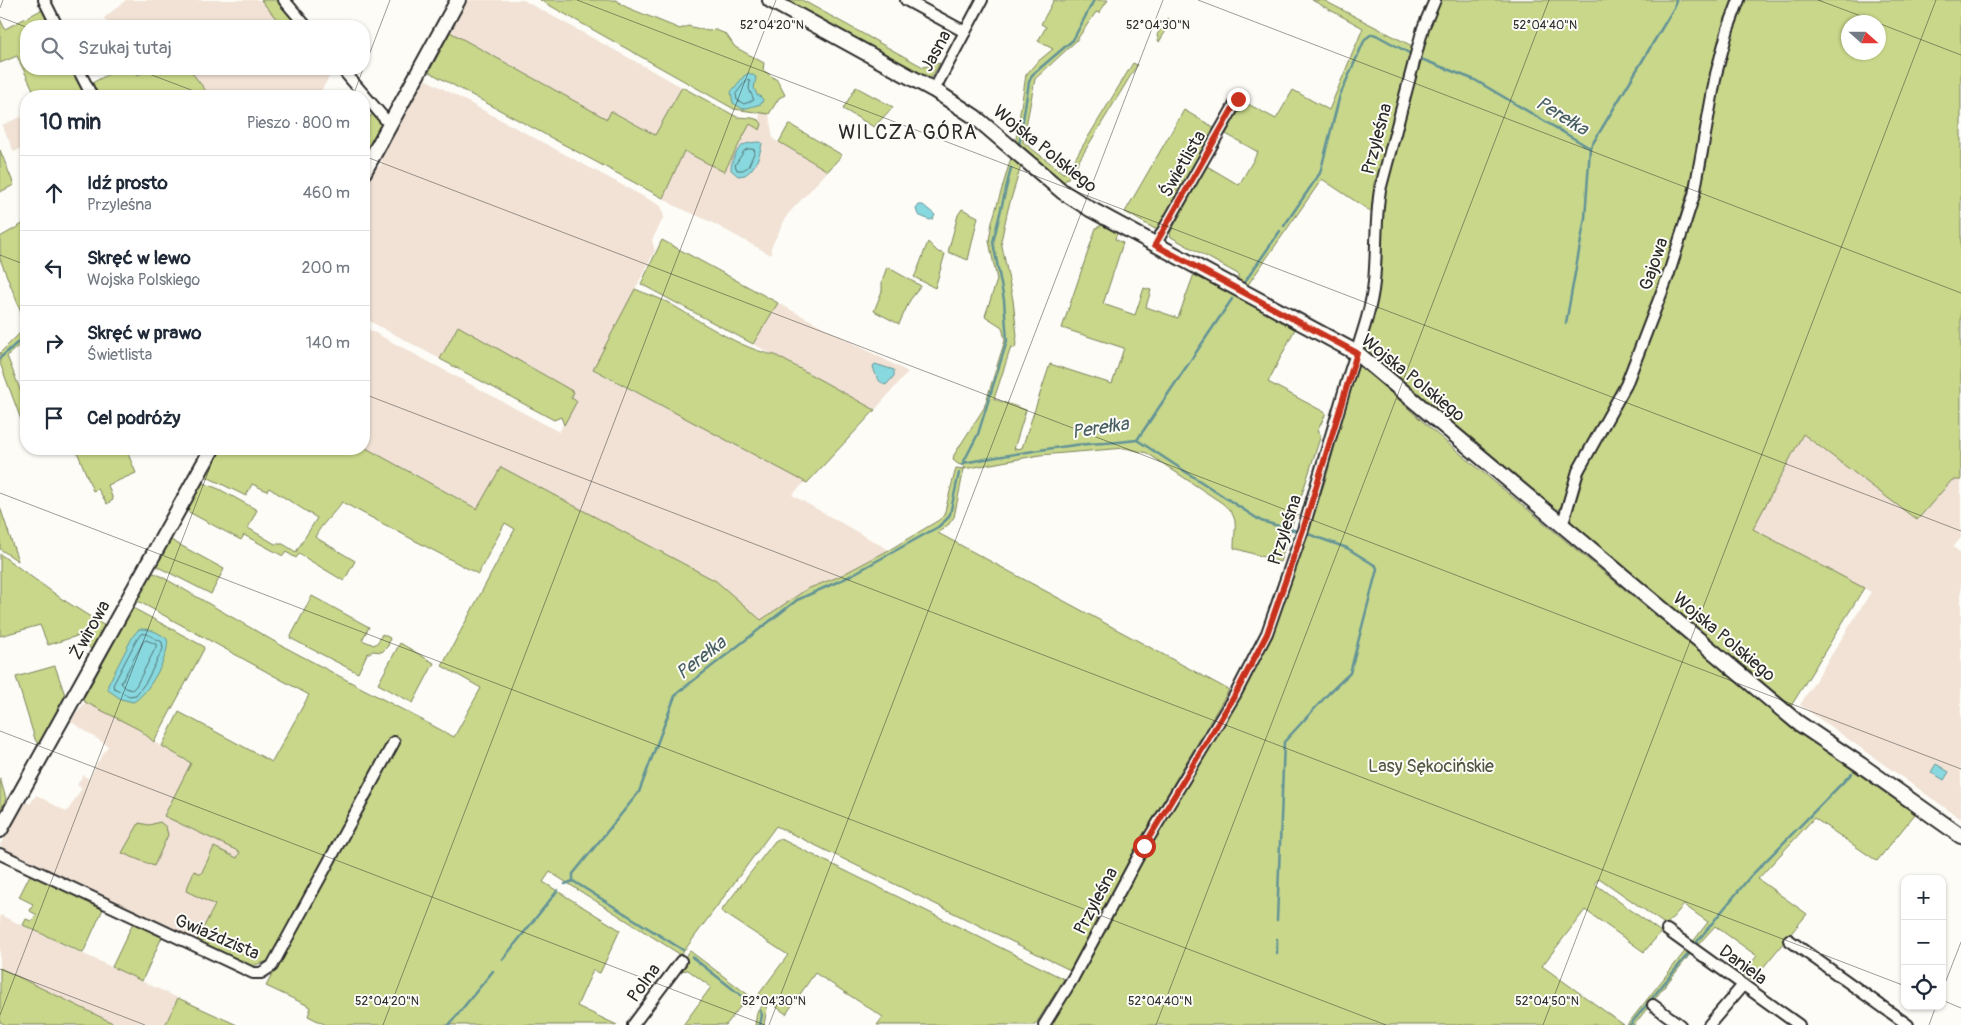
<!DOCTYPE html>
<html lang="pl">
<head>
<meta charset="utf-8">
<style>
  body { margin:0; font-family:Pangolin,sans-serif; background:#f6f6f7; color:#1f2937 }
  .controls { position:absolute; right:15px; bottom:15px; display:grid; overflow:hidden; border-radius:10px; box-shadow:0 1px 4px #0004 }
  .controls button { width:45px; height:45px; display:grid; place-items:center; padding:0; border:0; border-bottom:1px solid #e0e1e3; background:#fff; color:#1f2937; font:25px sans-serif }
  .compass { position:absolute; left:1841px; top:15px; width:45px; height:45px; border-radius:50%; background:#fff; box-shadow:0 1px 4px #0004; rotate:111deg }
  .stop { position:absolute; width:15px; height:15px; margin:-11px; border:4px solid #c8321e; border-radius:50%; background:#fff }
  .stop.end { background:#c8321e; border-color:#fff; box-shadow:0 1px 5px #0008 }
  .list { margin:0; padding:0; list-style:none }
  h2 { display:flex; justify-content:space-between; align-items:center; height:65px; margin:0; padding:0 20px; font-size:21px }
  h2 small { font-size:16px; font-weight:400; color:#747a83 }
  .list li { display:grid; grid-template-columns:32px 1fr auto; gap:15px; align-items:center; box-sizing:border-box; height:75px; padding:0 20px; border-top:1px solid #e0e1e3 }
  .list b { display:block; font-size:19px; white-space:nowrap }
  .list p { margin:0; font-size:16px; white-space:nowrap; color:#747a83 }
  .list em { font-size:16px; font-style:normal; color:#747a83 }
  .icon { flex:none; width:28px; height:28px; fill:none; stroke:currentColor; stroke-width:2; stroke-linecap:round; stroke-linejoin:round }
  .map { position:relative; flex:none; width:1961px; height:1025px; overflow:hidden }
  .search { position:absolute; background:#fff; box-shadow:0 1px 4px #0004; left:20px; top:20px; width:350px; height:55px; display:flex; align-items:center; gap:12px; box-sizing:border-box; padding:0 18px; border-radius:20px; color:#747a83; font-size:19px }
  .panel { position:absolute; background:#fff; box-shadow:0 1px 4px #0004; left:20px; top:90px; width:350px; height:365px; border-radius:20px }
  .map>svg:first-child { display:block }
</style>
</head>
<body>
<div class="map">
<svg width="1961" height="1025" viewBox="0 0 1961 1025">
  <rect width="100%" height="100%" fill="#fdfcf7"/>
  <filter id="ink" filterUnits="userSpaceOnUse"><feTurbulence type="fractalNoise" baseFrequency=".02" numOctaves="2"/><feDisplacementMap in="SourceGraphic" scale="10" xChannelSelector="R" yChannelSelector="G"/><feConvolveMatrix kernelMatrix="1 2 1 2 8 2 1 2 1" color-interpolation-filters="sRGB"/></filter>
  <g filter="url(#ink)">
    <!-- built -->
    <g fill="#f1e2d5">
      <path d="M126,0H281L303,26H109L104,18Z"/>
      <path d="M468,0H523L682,87L655,135L612,111L607,119L450,32Z"/>
      <path d="M175,69H334L318,96H191Z"/>
      <path d="M425,79L661,206L664,217L652,240L655,251L593,370L806,481L792,495L889,550L838,577L807,589L761,620L715,581L501,467L478,509L364,447V327L559,432L576,401L571,398L574,392L458,326L440,359L364,318V190L376,167L380,166L382,161L381,158Z"/>
      <path d="M760,113L769,114L773,139L828,171L788,214L771,247V255L709,221L675,206L663,198L684,151L724,172L750,124L760,129L762,124L759,120Z"/>
      <path d="M21,117L26,129V146L14,152L2,125Z"/>
      <path d="M778,303L908,372L875,410L873,409L753,344Z"/>
      <path d="M1803,434L1917,520L1952,480H1961V538L1953,547L1961,553V819L1800,705L1871,592L1753,529Z"/>
      <path d="M85,702L140,730L154,742L191,763L240,852L197,940L5,851L0,845L20,809L23,808L26,802L30,804L36,795L67,812L82,788L77,785L83,775L89,779L97,762H98L108,746L70,721Z"/>
      <path d="M0,915L178,998L165,1025H117L0,968Z"/>
    </g>
    <!-- green -->
    <g fill="#c8d78a" stroke="#7a815a" fill-rule="evenodd">
      <path d="M261,0H281L303,26H282Z"/>
      <path d="M540,0H616L626,7L680,29L688,26L708,31L716,30L726,34L735,47L764,63L763,70L777,80L785,95L779,98L769,114L734,109Z"/>
      <path d="M784,0H802L923,67L940,63L930,80Z"/>
      <path d="M1054,0L1063,2L1067,0H1108L1099,13L1096,12L1076,41L1035,79L1023,142L1063,173L1067,172L1133,63L1137,65L1069,177L1063,183L1015,145L1026,75L1036,63L1053,49L1038,41L1046,27L1041,24Z"/>
      <path d="M1312,0H1323L1414,47L1400,102L1396,106L1394,111L1397,116L1381,178L1375,180L1373,186L1376,189L1373,213L1322,179L1247,286L1238,281V274L1171,237L1170,233L1207,166L1239,185L1258,152L1226,134L1242,105L1248,104L1276,119L1293,90L1329,110L1363,28Z"/>
      <path d="M1436,0H1734L1709,87L1691,179L1663,276L1621,383L1573,468L1561,506L1557,511L1363,347L1382,191L1424,29Z"/>
      <path d="M1745,0H1961V480H1952L1917,520L1803,434L1753,529L1864,588L1791,706L1570,521L1587,465L1631,386L1690,219C1709,177 1710,132 1718,88C1723,58 1735,28 1745,0ZM1848,22H1878V52H1848Z"/>
      <path d="M43,9L52,26H26V69H74L88,96H36L17,56L0,63V19L5,29Z"/>
      <path d="M1167,18L1172,21L1159,42L1157,35Z"/>
      <path d="M450,32L607,119L611,111L655,135L682,87L737,117L752,118L759,120L762,124L760,130L750,124L724,172L684,151L663,198L429,72Z"/>
      <path d="M118,69H134L138,75L149,69H189L210,96H99L92,83Z"/>
      <path d="M856,87L893,107L874,127L843,109Z"/>
      <path d="M374,110L383,124L364,160V128Z"/>
      <path d="M1184,110L1215,128L1159,227L1155,229L1125,212Z"/>
      <path d="M789,124L842,155L828,171L779,142Z"/>
      <path d="M0,150L14,185L0,192Z"/>
      <path d="M1011,158L1021,166L1008,209L1001,241L1013,300L1017,336L1015,348L1011,347L994,399L1026,410L1014,449L1022,448L1050,364L1112,384L1124,348L1062,328L1096,228L1102,225L1117,233L1115,239L1123,243L1103,304L1135,315L1144,288L1151,290L1146,307L1178,318L1194,274L1295,329L1268,382L1326,413L1317,432L1321,435L1280,562L1234,548C1234,525 1241,519 1222,503L1147,453L1125,448L1040,455L964,469L954,517L949,524L938,533L1229,690L1136,847L1070,970L776,826L681,955L550,872L543,882L620,930L600,973L593,970L577,1006L617,1025H326L308,1016L311,1007L266,986L400,742L390,737L268,961L252,966L197,940L215,905L186,891L194,871L201,874L214,847L237,858L240,852L164,816L191,763L162,746L179,712L272,762L309,695L136,600L148,577L153,573L157,574L277,643L454,737L481,688L442,666L515,529L505,523L478,574L342,502C334,514 321,524 315,537L355,561L344,581L299,554L296,558L286,552L283,556L244,535L241,540L185,510L200,484L203,483L219,489L257,510L248,528L275,544H283L296,552L317,518L269,488L267,491L252,484L246,496L207,477L205,471L218,449H364V447L477,509L501,467L716,581L761,620L807,589L838,577L889,550L939,520L944,515L956,468L964,469L965,466L958,464L953,460L954,455L984,408L1005,340L1002,327L985,316L997,280L989,241L992,222Z"/>
      <path d="M962,209L978,217L968,260L948,252L958,215Z"/>
      <path d="M26,222V324L0,259V237Z"/>
      <path d="M662,240L778,303L753,344L641,284Z"/>
      <path d="M928,242L938,252L945,254L935,288L914,277C917,273 925,249 928,242Z"/>
      <path d="M887,267L921,286L910,300L899,324L874,311L882,291V281Z"/>
      <path d="M635,289C646,294 657,297 667,302C697,319 742,350 775,355L875,410L807,483L593,369Z"/>
      <path d="M458,326L574,392L571,398L577,401L564,425L561,417L554,420L440,359Z"/>
      <path d="M26,327V339L7,356L26,405V433L0,363V353Z"/>
      <path d="M1361,366L1439,436L1787,724L1915,814L1877,861L1814,818L1758,879L1807,914L1752,981L1742,974L1757,956L1715,926L1697,946L1692,943L1708,922L1684,905L1666,925L1599,878L1595,884L1661,932L1644,952L1585,910L1542,966L1624,1025H1049L1189,781L1236,704L1272,637L1325,481L1357,367Z"/>
      <path d="M76,449H126L136,473L108,485L113,500L107,504L98,489L93,491Z"/>
      <path d="M0,507L18,561L0,549Z"/>
      <path d="M169,539L224,569L211,594L156,566L159,556Z"/>
      <path d="M0,554L62,599L105,626L92,650L77,636L48,645L40,625L0,636Z"/>
      <path d="M312,596L369,627L362,640L374,645L378,642L382,634L390,638L388,646L382,652L373,651L367,654L358,673L290,638Z"/>
      <path d="M133,608L203,646L204,649L154,742L140,730L85,702L83,699Z"/>
      <path d="M400,643L434,663L413,703L378,684Z"/>
      <path d="M55,666L66,698L38,745L35,739L16,677Z"/>
      <path d="M0,778L6,799L0,811Z"/>
      <path d="M160,822L166,827L168,835L154,866L122,853L139,823L149,825Z"/>
      <path d="M779,839L783,840L1064,979L1035,1025H877L883,1017L815,973L786,1014L759,994L788,955L721,911L775,841Z"/>
      <path d="M30,875L103,909L83,953L23,925L26,919L31,921L37,915L30,911L33,904L19,897Z"/>
      <path d="M133,923L162,937L142,981L112,967Z"/>
      <path d="M1686,950L1691,953L1634,1025H1627Z"/>
      <path d="M690,951L755,1000L750,1007L743,1003L726,1025H683L711,987L688,970L679,971L688,962L684,958Z"/>
      <path d="M0,968L117,1025H6L0,1022Z"/>
      <path d="M178,998L237,1025H165Z"/>
      <path d="M763,1005L767,1008L764,1025H755L757,1012Z"/>
    </g>
    <!-- water -->
    <g fill="#88d9df" stroke="#639397">
      <path d="M749,73L756,77L754,88L757,95L760,96L763,100L761,104L743,109L733,103L731,92L744,76Z"/>
      <path d="M760,142L762,143C760,155 756,168 745,175L738,176L731,170C730,163 737,149 743,145C747,143 755,142 760,142Z"/>
      <path d="M919,205H923L935,215L933,219L930,220L918,215L916,209Z"/>
      <path d="M875,364L894,370V376L886,385C878,383 875,374 873,366Z"/>
      <path d="M141,629C152,629 159,633 167,639C171,654 147,696 133,702L121,699L108,690V685L133,636L138,630Z"/>
      <path d="M1936,764L1949,772L1944,780L1931,772Z"/>
    </g>
    <g fill="none" stroke-linecap="round" stroke-linejoin="round">
      <!-- shore -->
      <g stroke="#507173" stroke-width="1">
        <path d="M747,80L750,81L749,89L754,100L744,104L737,100L736,94Z"/>
        <path d="M748,149H753L755,151L748,167L743,170H737L735,165L744,151Z"/>
        <path d="M147,634L162,642L163,649L146,682L136,695L129,696L114,688L113,685L137,639L141,634Z"/>
        <path d="M146,640L156,644V647L136,686L132,690L126,688L121,683L143,642Z"/>
      </g>
      <!-- stream -->
      <g stroke="#639397" stroke-width="2.5">
        <path d="M1421,59L1475,80L1590,148L1674,8L1676,0"/>
        <path d="M1019,146L1029,82L1032,75L1073,40L1094,0"/>
        <path d="M1284,226L1320,173L1340,95L1365,39L1372,34L1376,35L1411,54"/>
        <path d="M1244,283L1280,231"/>
        <path d="M1566,323L1585,218L1590,148"/>
        <path d="M0,358L26,335"/>
        <path d="M1137,440L1261,521L1297,531"/>
        <path d="M963,463C1000,456 1037,450 1075,445C1095,443 1116,443 1137,440L1232,299"/>
        <path d="M962,465L978,434L1007,341L1004,300L993,242L1011,168"/>
        <path d="M565,884L573,881"/>
        <path d="M1277,920L1284,742L1329,693L1350,673L1377,569L1376,566L1347,548L1308,534"/>
        <path d="M1277,939V953"/>
        <path d="M1696,943L1749,878L1852,773"/>
        <path d="M683,950L573,881V874L639,792L675,696L680,691L797,600L846,578L938,527L947,519L950,514L959,473"/>
        <path d="M692,957L752,1004"/>
        <path d="M503,959L558,890"/>
        <path d="M760,1010L762,1015L760,1025"/>
        <path d="M449,1025L493,971"/>
        <path d="M1630,1025L1688,954"/>
      </g>
      <!-- street casing -->
      <g stroke="#2b2b2b" stroke-width="14">
        <g id="street">
          <path d="M44,0L57,26"/>
          <path d="M284,0L306,26"/>
          <path d="M906,0L965,32"/>
          <path d="M78,69L92,96"/>
          <path d="M342,69L390,125"/>
          <path d="M934,90L982,0"/>
          <path d="M1155,245L1238,99"/>
          <path d="M1562,526L1578,471L1626,385L1668,276L1694,195L1716,74L1728,29L1739,0"/>
          <path d="M0,854L253,973H261L272,966L394,742"/>
          <path d="M1667,930L1799,1025"/>
          <path d="M1789,940L1908,1025"/>
          <path d="M1653,1005L1680,1025"/>
          <path d="M633,1025L681,961"/>
          <path d="M1044,1025L1073,978L1144,846L1235,695L1267,633L1303,530L1348,378C1357,348 1371,314 1374,282C1377,251 1375,221 1380,190L1423,28L1435,0"/>
          <path d="M1709,1025L1743,985"/>
        </g>
      </g>
      <!-- secondary casing -->
      <g stroke="#2b2b2b" stroke-width="18">
        <g id="secondary">
          <path d="M770,0L934,90L975,117L1063,192L1090,209L1357,353L1797,722L1861,765L1961,836"/>
          <path d="M364,172L458,0"/>
          <path d="M0,830L212,449"/>
        </g>
      </g>
      <!-- street -->
      <use href="#street" stroke="#fdfcf7" stroke-width="10"/>
      <!-- secondary -->
      <use href="#secondary" stroke="#fdfcf7" stroke-width="14"/>
    </g>
  </g>
  <g fill="none" stroke-linecap="round" stroke-linejoin="round" filter="url(#ink)">
    <!-- route -->
    <path stroke="#c8321e" stroke-width="6" d="M1144,846L1235,695L1267,634L1303,530L1357,353L1155,245L1238,99"/>
  </g>
  <!-- ticks -->
  <path fill="none" stroke="#2b2b2b" stroke-width="1" stroke-opacity="0.45" d="M577,0L1961,531M1198,0L1961,293M1818,0L1877,22M0,8L3,0M0,17L26,27M1878,23L1961,55M364,68L390,0M136,69L207,96M353,96L363,69M364,156L1961,769M0,255L26,265M364,394L1905,986M0,493L1386,1025M0,731L765,1025M0,969L145,1025M1942,991L1961,942M1942,1000L1961,1008M0,1015L217,449M383,1025L776,0M769,1025L1163,0M1156,1025L1549,0M1543,1025L1936,0M1929,1025L1936,1006"/>
  <g text-anchor="middle" dominant-baseline="central" stroke-width="4" stroke-linejoin="round" paint-order="stroke">
    <!-- street labels -->
    <g font-size="18" fill="#2b2b2b" stroke="#fdfcf7">
      <text transform="translate(936 51) rotate(-62)">Jasna</text>
      <text transform="translate(1377 139) rotate(-75)">Przyleśna</text>
      <text transform="translate(1045 149) rotate(39)">Wojska Polskiego</text>
      <text transform="translate(1183 164) rotate(-60)">Świetlista</text>
      <text transform="translate(1654 264) rotate(-71)">Gajowa</text>
      <text transform="translate(1413 378) rotate(39)">Wojska Polskiego</text>
      <text transform="translate(1285 530) rotate(-72)">Przyleśna</text>
      <text transform="translate(90 630) rotate(-61)">Żwirowa</text>
      <text transform="translate(1724 637) rotate(40)">Wojska Polskiego</text>
      <text transform="translate(1096 901) rotate(-62)">Przyleśna</text>
      <text transform="translate(217 937) rotate(23)">Gwiaździsta</text>
      <text transform="translate(1743 965) rotate(36)">Daniela</text>
      <text transform="translate(644 983) rotate(-54)">Polna</text>
    </g>
    <!-- park labels -->
    <g font-size="18" fill="#525643" stroke="#fdfcf7">
      <text x="1431" y="766">Lasy Sękocińskie</text>
    </g>
    <!-- water labels -->
    <g font-size="19" font-style="italic" fill="#475f61" stroke="#fdfcf7">
      <text transform="translate(1562 116) rotate(31)">Perełka</text>
      <text transform="translate(1100 428) rotate(-9)">Perełka</text>
      <text transform="translate(701 658) rotate(-38)">Perełka</text>
    </g>
    <!-- quarter labels -->
    <g font-size="20" letter-spacing="1" fill="#2b2b2b" stroke="#fdfcf7">
      <text x="908" y="132">WILCZA GÓRA</text>
    </g>
  </g>
  <g font-size="12" text-anchor="middle" fill="#2b2b2b" stroke="#fdfcf7" stroke-width="4" stroke-linejoin="round" paint-order="stroke">
    <text x="772" y="29">52°04'20"N</text>
    <text x="1158" y="29">52°04'30"N</text>
    <text x="1545" y="29">52°04'40"N</text>
    <text x="387" y="1005">52°04'20"N</text>
    <text x="774" y="1005">52°04'30"N</text>
    <text x="1160" y="1005">52°04'40"N</text>
    <text x="1547" y="1005">52°04'50"N</text>
  </g>
</svg>
<div class="controls">
<button>+</button>
<button>−</button>
<button><svg class="icon" aria-label="locate" viewBox="0 0 24 24"><circle cx="12" cy="12" r="6"/><path d="M12 2v4M12 18v4M2 12h4M18 12h4"/></svg></button>
</div>
<svg class="compass" viewBox="-18 -18 36 36"><path d="M0-13l5 13h-10z" fill="#e53935"/><path d="M0 13l5-13h-10z" fill="#747a83"/></svg>
<div class="stop" style="left:1144px;top:846px"></div>
<div class="stop end" style="left:1238px;top:99px"></div>
<div class="search"><svg class="icon" aria-label="search" viewBox="0 0 24 24"><circle cx="10" cy="10" r="6"/><path d="M15 15l6 6"/></svg>Szukaj tutaj</div>
<section class="panel">
<h2>10 min<small>Pieszo · 800 m</small></h2>
<ul class="list">
<li><svg class="icon" aria-label="ahead" viewBox="0 0 24 24"><path d="M12 20V5M6 11l6-6 6 6"/></svg><div><b>Idź prosto</b><p>Przyleśna</p></div><em>460 m</em></li>
<li><svg class="icon" aria-label="left" viewBox="0 0 24 24"><path d="M17 20v-9H6M10 6l-5 5 5 5"/></svg><div><b>Skręć w lewo</b><p>Wojska Polskiego</p></div><em>200 m</em></li>
<li><svg class="icon" aria-label="right" viewBox="0 0 24 24"><path d="M7 20v-9h11M14 6l5 5-5 5"/></svg><div><b>Skręć w prawo</b><p>Świetlista</p></div><em>140 m</em></li>
<li><svg class="icon" aria-label="arrive" viewBox="0 0 24 24"><path d="M6 21V4h12l-3 4 3 4H6"/></svg><div><b>Cel podróży</b></div></li>
</ul>
</section>
</div>
</body>
</html>
